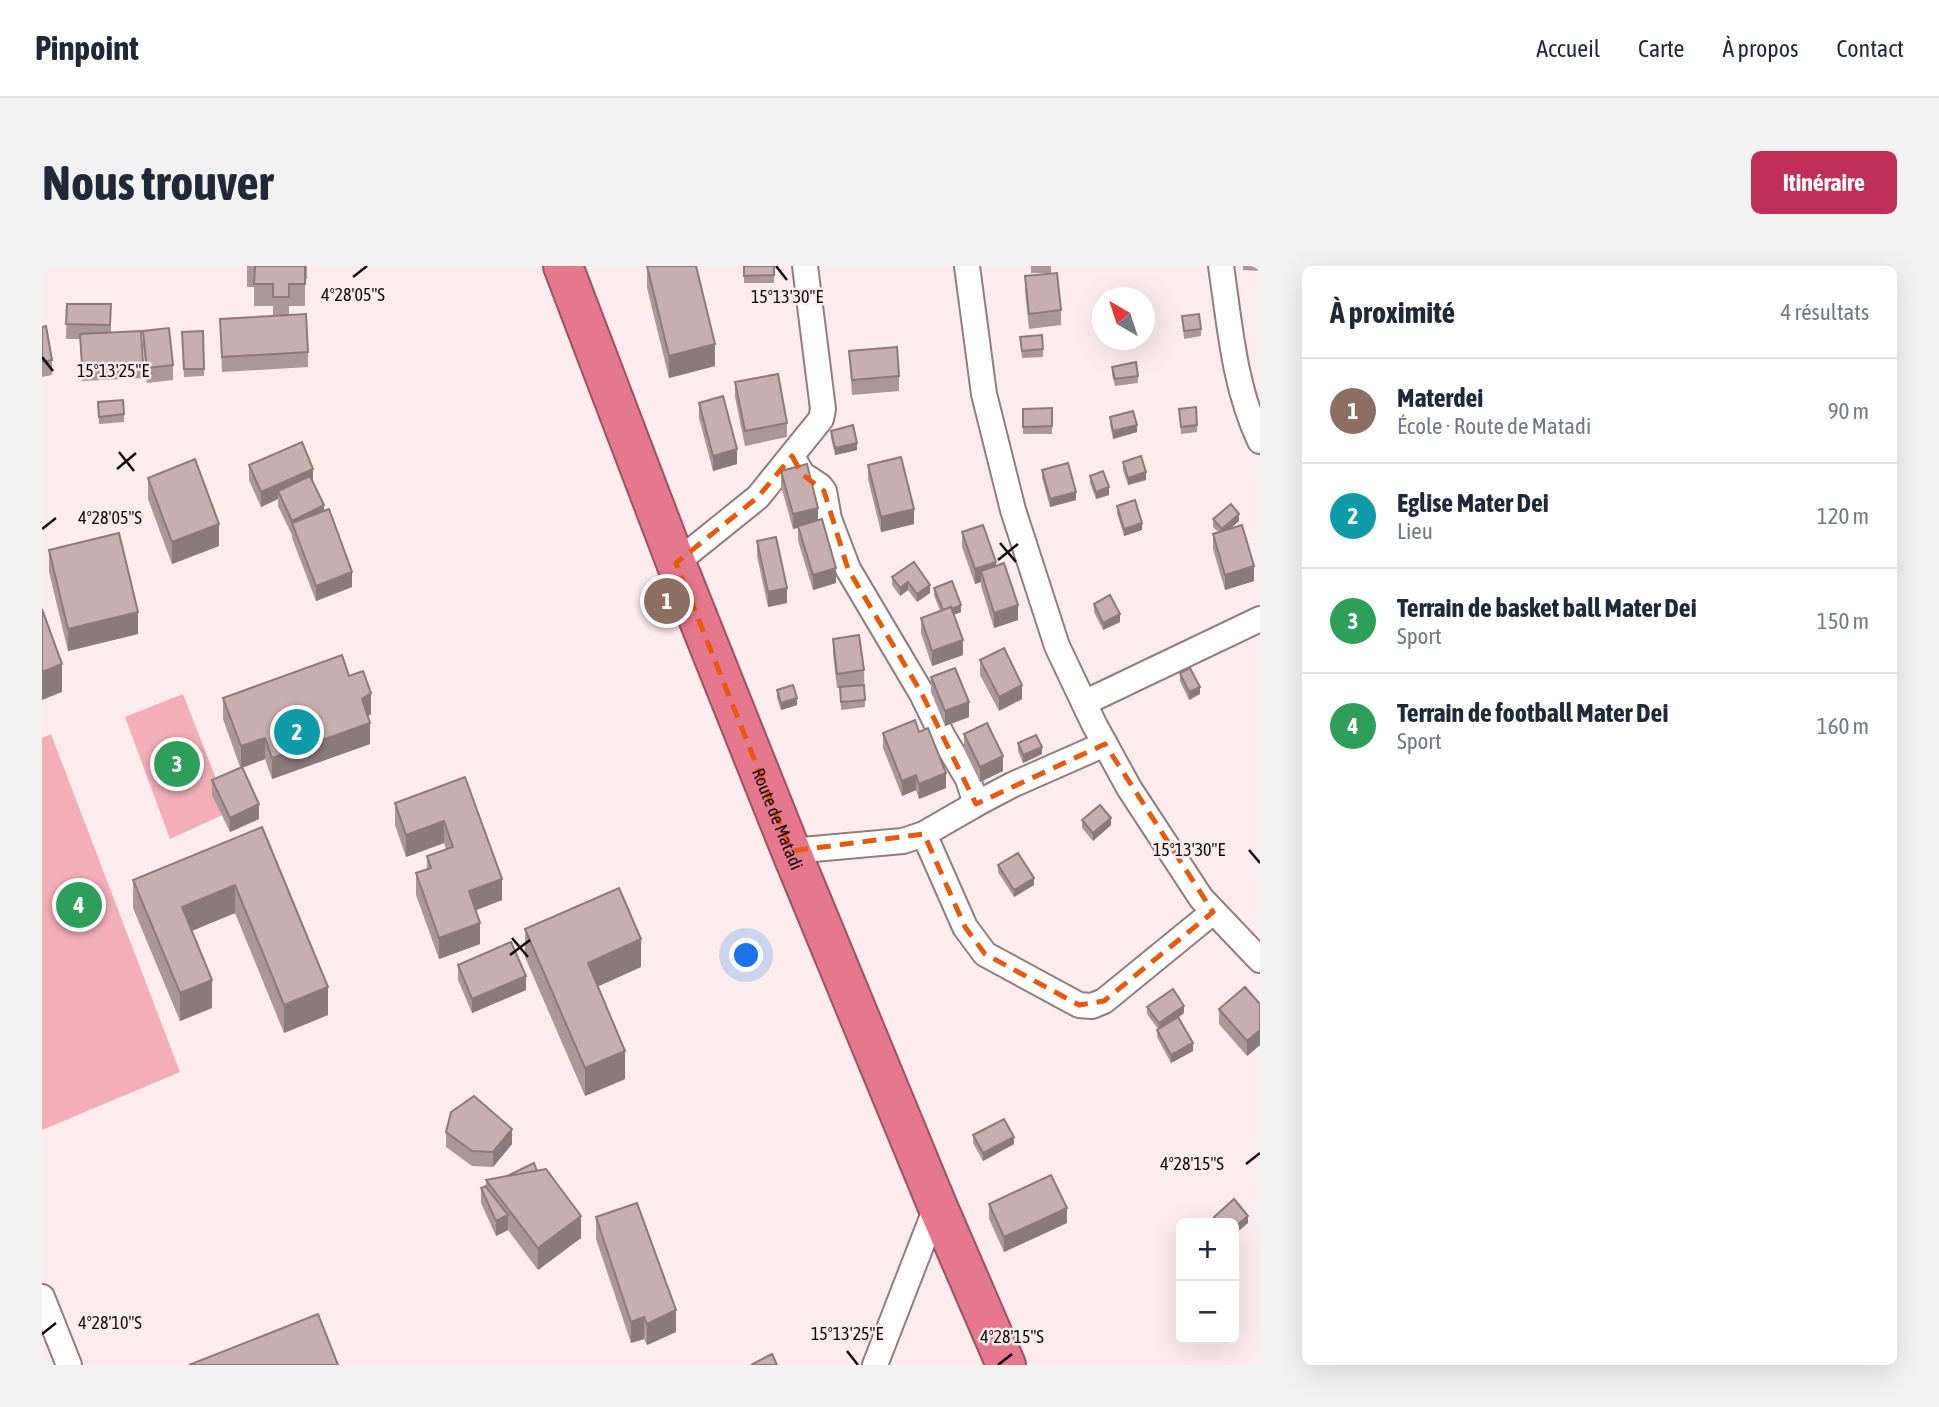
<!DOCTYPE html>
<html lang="fr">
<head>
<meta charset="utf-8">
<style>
  body { margin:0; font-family:"Asap Condensed",sans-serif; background:#f2f2f3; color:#1f2937 }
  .controls { position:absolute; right:21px; bottom:21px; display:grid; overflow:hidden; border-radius:10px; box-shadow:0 7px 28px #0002 }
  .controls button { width:63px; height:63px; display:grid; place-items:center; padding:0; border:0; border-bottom:2px solid #e0e1e3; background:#fff; color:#1f2937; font:35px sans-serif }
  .compass { position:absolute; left:1050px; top:21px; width:63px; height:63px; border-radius:50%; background:#fff; box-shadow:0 7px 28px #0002; rotate:321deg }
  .you { position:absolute; left:705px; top:690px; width:24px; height:24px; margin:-18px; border:5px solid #fff; border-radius:50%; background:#1a73e8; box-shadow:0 0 0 10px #1a73e833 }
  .badge { display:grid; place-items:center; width:46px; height:46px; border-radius:50%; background:#be2e57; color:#fff; font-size:23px; font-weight:700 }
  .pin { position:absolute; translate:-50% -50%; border:4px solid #fff; box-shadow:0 2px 7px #0006 }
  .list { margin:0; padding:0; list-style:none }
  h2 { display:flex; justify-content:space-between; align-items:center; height:91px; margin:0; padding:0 28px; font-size:30px }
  h2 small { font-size:23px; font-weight:400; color:#747a83 }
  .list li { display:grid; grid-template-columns:46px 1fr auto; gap:21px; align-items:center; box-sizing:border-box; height:105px; padding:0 28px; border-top:2px solid #e0e1e3 }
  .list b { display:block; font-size:26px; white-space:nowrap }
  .list p { margin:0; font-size:23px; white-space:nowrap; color:#747a83 }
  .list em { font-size:23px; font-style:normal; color:#747a83 }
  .map { position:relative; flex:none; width:1218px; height:1099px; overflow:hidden; border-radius:10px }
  header { display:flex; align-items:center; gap:42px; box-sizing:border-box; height:98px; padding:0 35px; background:#fff; border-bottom:2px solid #e0e1e3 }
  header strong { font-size:33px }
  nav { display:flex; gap:38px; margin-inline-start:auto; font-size:24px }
  .intro { display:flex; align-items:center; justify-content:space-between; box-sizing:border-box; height:168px; padding:0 42px }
  h1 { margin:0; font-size:49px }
  .button { padding:18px 32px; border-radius:10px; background:#be2e57; color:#fff; font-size:24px; font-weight:700 }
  main { display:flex; gap:42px; padding:0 42px }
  aside { flex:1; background:#fff; border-radius:10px; box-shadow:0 7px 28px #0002 }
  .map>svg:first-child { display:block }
</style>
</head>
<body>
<header>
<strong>Pinpoint</strong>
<nav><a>Accueil</a><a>Carte</a><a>À propos</a><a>Contact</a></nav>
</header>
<div class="intro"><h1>Nous trouver</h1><a class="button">Itinéraire</a></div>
<main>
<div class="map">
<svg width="1218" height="1099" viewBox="0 0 1218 1099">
  <rect width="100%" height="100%" fill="#fcecee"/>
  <!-- green -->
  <g fill="#f3aeb8">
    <path d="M141,428L187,546L128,573L83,451Z"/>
    <path d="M9,468L138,806L0,864V472Z"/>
  </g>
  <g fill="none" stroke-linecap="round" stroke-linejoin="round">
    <!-- street casing -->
    <g stroke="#947c7f" stroke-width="28">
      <g id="street">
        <path d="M925,0L942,128L971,244L1015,380L1052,458L1087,522L1159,632L1218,694"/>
        <path d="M1179,0C1188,60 1192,120 1218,175"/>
        <path d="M634,297L716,231L779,153L781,143L763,0"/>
        <path d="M1042,437L1218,353"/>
        <path d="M934,538L970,519L1063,478"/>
        <path d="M882,568L923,661L943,688L1037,739L1050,740L1062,735L1171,646"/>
        <path d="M749,585L861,575L882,568L934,538L926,513L901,471L880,428L806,303L787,253L782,225L778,220L760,208L750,190"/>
        <path d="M0,1031L27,1099"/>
        <path d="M833,1099L895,939"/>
      </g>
    </g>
    <!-- highway casing -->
    <g stroke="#9c5260" stroke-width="42">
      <g id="highway">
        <path id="s1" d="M521,0L634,297L749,585L895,939L964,1099"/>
      </g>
    </g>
    <!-- street -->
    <use href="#street" stroke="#fff" stroke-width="24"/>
    <!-- highway -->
    <use href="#highway" stroke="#e6788d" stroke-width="38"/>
  </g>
  <!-- wall -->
  <g fill="#ab9698">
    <path d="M205,0H265V13H263V40H247V49L266,86V101L180,106L178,53L231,50V40H212V21H205Z"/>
    <path d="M605,0L673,100L627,112L605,22Z"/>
    <rect x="702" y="0" width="30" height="17"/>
    <rect x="989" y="0" width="20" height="7"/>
    <path d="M1201,0H1218V5L1201,4Z"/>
    <path d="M983,10L1019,44V59L987,63L983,25Z"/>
    <path d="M25,38H69V66L101,97V112L40,115L38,73H24Z"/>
    <path d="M1140,50L1159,63V70L1142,73Z"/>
    <path d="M0,61L10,94V109L0,111Z"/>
    <path d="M101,65L131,99V114L105,117L101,80Z"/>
    <path d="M161,65L162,110L142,111L140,66Z"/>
    <path d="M978,71L1001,83V91L980,92Z"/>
    <path d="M807,85L857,110V125L810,129Z"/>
    <path d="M1070,101L1096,110V117L1073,120L1070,109Z"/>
    <path d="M693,116L745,157V171L703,180L693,131Z"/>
    <path d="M56,136L82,148V156L57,158Z"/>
    <path d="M657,137L695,198L671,205L657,152Z"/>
    <path d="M1010,142V168H981V143Z"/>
    <path d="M1137,143L1155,159V166L1139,168Z"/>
    <path d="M1068,151L1095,166L1071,173L1068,158Z"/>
    <path d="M789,165L815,184L793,189L789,172Z"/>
    <path d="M1081,196L1104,214L1086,219L1081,204Z"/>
    <path d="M207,199L271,216L310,321L274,335L250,272V269L236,240V233L219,241L207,214Z"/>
    <path d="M826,199L872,258L839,266L826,213Z"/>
    <path d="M1000,204L1034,234L1008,241L1000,212Z"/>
    <path d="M739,205L776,254L794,317L771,324L756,275V262L751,263L739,220Z"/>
    <path d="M1048,210L1067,229L1054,233L1048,217Z"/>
    <path d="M106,212L177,280L130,298L106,233Z"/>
    <path d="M1075,240L1100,264L1082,270L1075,247Z"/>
    <path d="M1171,253L1197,255L1189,262L1212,315L1183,324L1171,283V268L1176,266L1171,261Z"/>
    <path d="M920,266L954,300L976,354L952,362L939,320V316L933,318L920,281Z"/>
    <path d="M715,275L745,337L726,341L715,290Z"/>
    <path d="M7,284L96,368L26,385L7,306Z"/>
    <path d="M872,296L888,327L875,336L866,324L858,330L850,319V311Z"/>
    <path d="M892,322L919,346L912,349L921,389L890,400L879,367V352L898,345L892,329Z"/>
    <path d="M1052,338L1078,356L1061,364L1052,346Z"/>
    <path d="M791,373L822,404L823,441L799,444L798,422H795L791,388Z"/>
    <path d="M938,394L980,433L957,445L938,409Z"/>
    <path d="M1138,407L1158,428L1147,434L1138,415Z"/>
    <path d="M307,410L329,448L326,450L328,478L230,513L223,493L200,502L217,553L188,566L170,529V514L198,501L181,453V432Z"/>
    <path d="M889,411L927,451L903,460L889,426Z"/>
    <path d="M735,424L755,439L739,444L735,432Z"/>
    <path d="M877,466L904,522L877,533L874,524L860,530L841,482V467Z"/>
    <path d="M922,468L961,505L938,516L922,483Z"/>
    <path d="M976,477L1000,488L981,497L976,485Z"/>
    <path d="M423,511L460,634L434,644L438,678L397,693L374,629V607L385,603V590L404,583L402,577L364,591L353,559V537Z"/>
    <path d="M1040,554L1069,559L1051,575L1040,562Z"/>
    <path d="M220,561L286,749L242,767L193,647L149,665L170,742L138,755L91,642V614Z"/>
    <path d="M956,599L992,619L972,631L956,606Z"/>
    <path d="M483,663L599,701L556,720L583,813L543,830L483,691Z"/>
    <path d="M416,699L484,724L430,747L416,714Z"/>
    <path d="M1218,738V779L1205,790L1177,758V743Z"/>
    <path d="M1105,741L1142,747L1136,752L1151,785L1129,797L1115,771L1116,763L1105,748Z"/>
    <path d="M404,866L470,878L451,901L430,900L404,881Z"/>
    <path d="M931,869L972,878L941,895L931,877Z"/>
    <path d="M495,905L539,972L496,1004L466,964L454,970L439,937V922L444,920V914Z"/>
    <path d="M947,938L1025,957L962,986L947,953Z"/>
    <path d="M554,951L634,1066L605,1079L602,1073L589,1077L554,973Z"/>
  </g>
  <!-- shaded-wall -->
  <g fill="#8b7a7c">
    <path d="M673,78V100L627,112V90Z"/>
    <path d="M1095,159V166L1071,173V165Z"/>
    <path d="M815,177V184L793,189V182Z"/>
    <path d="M695,183V198L671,205V190Z"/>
    <path d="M271,203V218L236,225V233L219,241V226Z"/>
    <path d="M1104,206V214L1086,219V212Z"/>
    <path d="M1067,221V229L1054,233V226Z"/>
    <path d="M1034,226V234L1008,241V233Z"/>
    <path d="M282,239V254L250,258V255Z"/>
    <path d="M776,242V256L751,263V248Z"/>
    <path d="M872,243V258L839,266V251Z"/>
    <path d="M1197,248V255L1180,270V263Z"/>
    <path d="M1100,257V264L1082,270V263Z"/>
    <path d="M177,258V280L130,298V276Z"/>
    <path d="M954,296V311L939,305V316L933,318V303Z"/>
    <path d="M1212,300V315L1183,324V309Z"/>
    <path d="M794,302V317L771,324V309Z"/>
    <path d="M310,306V321L274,335V320Z"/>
    <path d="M866,316V324L858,330V322Z"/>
    <path d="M888,319V327L875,336V328Z"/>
    <path d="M745,322V337L726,341V326Z"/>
    <path d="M919,339V346L901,353V346Z"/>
    <path d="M976,339V354L952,362V347Z"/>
    <path d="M96,346V368L26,385V363Z"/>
    <path d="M1078,348V356L1061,364V357Z"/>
    <path d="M921,374V389L890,400V385Z"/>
    <path d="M20,398V426L0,434V406Z"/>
    <path d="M980,419V433L957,445V431Z"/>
    <path d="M1158,421V428L1147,434V426Z"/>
    <path d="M329,427V448L320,454V433Z"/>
    <path d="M755,432V439L739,444V437Z"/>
    <path d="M927,436V451L903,460V445Z"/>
    <path d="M328,457V478L230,513V492Z"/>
    <path d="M223,472V493L199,502V480Z"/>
    <path d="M1000,481V488L981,497V489Z"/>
    <path d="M961,490V505L938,516V501Z"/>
    <path d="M904,507V522L877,533V518Z"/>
    <path d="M874,509V524L860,530V515Z"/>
    <path d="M217,538V553L188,566V552Z"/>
    <path d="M1069,552V559L1051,575V567Z"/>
    <path d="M402,555V577L364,591V569Z"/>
    <path d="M992,612V619L972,631V624Z"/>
    <path d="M460,613V634L427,647V625Z"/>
    <path d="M193,619V647L140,669V641Z"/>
    <path d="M438,657V678L397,693V672Z"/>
    <path d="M599,673V701L546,725V697Z"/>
    <path d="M484,710V724L430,747V733Z"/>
    <path d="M170,714V742L138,755V727Z"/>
    <path d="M286,721V749L242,767V739Z"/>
    <path d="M1142,740V747L1117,765V757Z"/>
    <path d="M1218,764V779L1205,790V775Z"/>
    <path d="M1151,777V785L1129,797V789Z"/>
    <path d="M583,785V813L543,830V802Z"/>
    <path d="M470,863V878L451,901V886Z"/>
    <path d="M972,871V878L941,895V887Z"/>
    <path d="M1025,942V957L962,986V971Z"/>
    <path d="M466,949V964L454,970V955Z"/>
    <path d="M539,950V972L496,1004V982Z"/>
    <path d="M1206,950V957L1192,969V962Z"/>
    <path d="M634,1044V1066L605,1079V1058Z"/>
    <path d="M602,1051V1073L589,1077V1056Z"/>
  </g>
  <!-- building -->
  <g fill="#c7aeb1" stroke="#8b7a7c" stroke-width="2">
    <path d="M213,0H263V18H247V31H231V18H212Z"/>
    <path d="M605,0H654L673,78L627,90Z"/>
    <path d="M702,0H732V9L702,10Z"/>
    <path d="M1015,7L1019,44L987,48L983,10Z"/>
    <path d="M25,38H69L68,59L24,58Z"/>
    <path d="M264,48L266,86L180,91L178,53Z"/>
    <path d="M1157,48L1159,63L1142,65L1140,50Z"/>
    <path d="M4,60L10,94L0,96V61Z"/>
    <path d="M127,62L131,99L105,102L101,65Z"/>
    <path d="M99,65L101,97L40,100L38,68Z"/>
    <path d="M161,65L162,103H142L140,66Z"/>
    <path d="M1000,69L1001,83L980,85L978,71Z"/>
    <path d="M855,81L857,110L810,114L807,85Z"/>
    <path d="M1094,96L1096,110L1073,113L1070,101Z"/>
    <path d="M736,108L745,157L703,165L693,116Z"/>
    <path d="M681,130L695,183L671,190L657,137Z"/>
    <path d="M81,134L82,148L57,151L56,136Z"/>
    <path d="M1154,141L1155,159L1139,161L1137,143Z"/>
    <path d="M1010,142V160L981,161V143Z"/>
    <path d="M1091,145L1095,159L1071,165L1068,151Z"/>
    <path d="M811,159L815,177L793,182L789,165Z"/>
    <path d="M260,176L271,203L219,226L207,199Z"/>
    <path d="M1099,190L1104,206L1086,212L1081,196Z"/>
    <path d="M859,191L872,243L839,251L826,199Z"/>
    <path d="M153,193L177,258L130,276L106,212Z"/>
    <path d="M1026,197L1034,226L1008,233L1000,204Z"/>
    <path d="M765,198L776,242L751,248L739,205Z"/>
    <path d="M1061,205L1067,221L1054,226L1048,210Z"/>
    <path d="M268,210L282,239L250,255L236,225Z"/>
    <path d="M1093,234L1100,257L1082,263L1075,240Z"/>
    <path d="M1189,238L1197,248L1180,263L1171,253Z"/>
    <path d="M287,243L310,306L274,320L250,257Z"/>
    <path d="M780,253L794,302L771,309L756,260Z"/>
    <path d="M941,259L954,296L933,303L920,266Z"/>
    <path d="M1200,259L1212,300L1183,309L1171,268Z"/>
    <path d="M77,267L96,346L26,363L7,284Z"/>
    <path d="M734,271L745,322L726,326L715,275Z"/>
    <path d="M872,296L888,319L875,328L866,316L858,322L850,311Z"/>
    <path d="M962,297L976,339L952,347L939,305Z"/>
    <path d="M910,315L919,339L910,343L909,341L901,344L892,322Z"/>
    <path d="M1068,329L1078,348L1061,357L1052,338Z"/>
    <path d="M909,341L921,374L890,385L879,352Z"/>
    <path d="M0,343L20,398L0,406Z"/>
    <path d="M817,369L822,404L795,408L791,373Z"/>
    <path d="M962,382L980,419L957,431L938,394Z"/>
    <path d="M300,389L307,410L321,405L329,427L320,433L328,457L230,492L223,472L199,480L181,432Z"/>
    <path d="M913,402L927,436L903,445L889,411Z"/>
    <path d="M1148,402L1158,421L1147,426L1138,407Z"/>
    <path d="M751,419L755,432L739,437L735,424Z"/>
    <path d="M822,419L823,434L799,436L798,421Z"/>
    <path d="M873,454L877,466L886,462L904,507L877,518L874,509L860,515L841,467Z"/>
    <path d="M945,457L961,490L938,501L922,468Z"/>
    <path d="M994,469L1000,481L981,489L976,477Z"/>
    <path d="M200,501L217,538L188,552L170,514Z"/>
    <path d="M423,511L460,613L427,625L438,657L397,672L374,607L389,602L385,590L411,581L402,555L364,569L353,537Z"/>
    <path d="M1058,539L1069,552L1051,567L1040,554Z"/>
    <path d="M220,561L286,721L242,739L193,619L140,641L170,714L138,727L91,614Z"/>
    <path d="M976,587L992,612L972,624L956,599Z"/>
    <path d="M577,622L599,673L546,697L583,785L543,802L483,663Z"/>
    <path d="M469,676L484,710L430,733L416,699Z"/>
    <path d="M1203,721L1218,738V764L1205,775L1177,743Z"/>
    <path d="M1131,723L1142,740L1117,757L1105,741Z"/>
    <path d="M1136,751L1151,777L1129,789L1115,764Z"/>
    <path d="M432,830L470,863L451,886L430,885L404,866L409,846Z"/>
    <path d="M962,853L972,871L941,887L931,869Z"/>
    <path d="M492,897L495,905L463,911Z"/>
    <path d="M504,903L539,950L496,982L444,914Z"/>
    <path d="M1009,909L1025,942L962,971L947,938Z"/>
    <path d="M444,920V921L466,949L454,955L439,922Z"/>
    <path d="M1192,933L1206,950L1192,962V957H1177L1172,951Z"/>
    <path d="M595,937L634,1044L605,1058L602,1051L589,1056L554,951Z"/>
    <path d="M276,1048L296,1099H147Z"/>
    <path d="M730,1088L735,1099H709Z"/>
  </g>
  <!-- marked area -->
  <path fill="none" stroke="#e8590c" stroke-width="5" stroke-dasharray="14 9" stroke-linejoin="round" d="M750,190L760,208L782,225L806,303L880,428L934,538L1063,478L1171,646L1062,735L1037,739L943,688L923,661L882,568L749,585L634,297L716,231Z"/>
  <!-- ticks -->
  <path fill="none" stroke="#120a0b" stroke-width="2.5" d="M734,0L745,14M311,11L325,0M0,91L11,105M77,186L92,205M75,203L94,187M0,263L14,252M958,277L974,296M956,294L976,278M1207,584L1218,597M470,672L486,691M468,689L488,674M1204,898L1218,887M0,1068L14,1057M805,1085L816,1099M956,1099L970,1088"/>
  <g text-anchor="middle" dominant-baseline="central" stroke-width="5" stroke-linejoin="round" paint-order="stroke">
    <!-- street labels -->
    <g font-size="18" fill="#120a0b" stroke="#fcecee">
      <text stroke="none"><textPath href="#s1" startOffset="593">Route de Matadi</textPath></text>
    </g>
  </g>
  <g font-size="18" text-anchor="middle" fill="#120a0b" stroke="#fcecee" stroke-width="5" stroke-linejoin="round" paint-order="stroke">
    <text x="311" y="35">4°28'05"S</text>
    <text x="745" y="37">15°13'30"E</text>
    <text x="71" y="111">15°13'25"E</text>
    <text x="68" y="258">4°28'05"S</text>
    <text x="1147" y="590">15°13'30"E</text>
    <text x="1150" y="904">4°28'15"S</text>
    <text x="68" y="1063">4°28'10"S</text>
    <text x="805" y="1074">15°13'25"E</text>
    <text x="970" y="1077">4°28'15"S</text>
  </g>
</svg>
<div class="controls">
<button>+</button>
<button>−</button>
</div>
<svg class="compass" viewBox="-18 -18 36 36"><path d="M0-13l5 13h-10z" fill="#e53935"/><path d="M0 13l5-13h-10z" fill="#747a83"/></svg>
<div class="you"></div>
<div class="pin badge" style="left:625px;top:335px;background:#8d6e63">1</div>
<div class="pin badge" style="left:255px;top:466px;background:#0f9aa8">2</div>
<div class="pin badge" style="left:135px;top:498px;background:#2e9e5b">3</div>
<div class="pin badge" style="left:37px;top:639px;background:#2e9e5b">4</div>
</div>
<aside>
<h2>À proximité<small>4 résultats</small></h2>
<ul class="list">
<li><span class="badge" style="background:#8d6e63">1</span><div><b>Materdei</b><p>École · Route de Matadi</p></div><em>90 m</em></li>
<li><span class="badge" style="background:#0f9aa8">2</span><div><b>Eglise Mater Dei</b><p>Lieu</p></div><em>120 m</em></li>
<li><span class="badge" style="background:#2e9e5b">3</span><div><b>Terrain de basket ball Mater Dei</b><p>Sport</p></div><em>150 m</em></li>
<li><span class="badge" style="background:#2e9e5b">4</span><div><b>Terrain de football Mater Dei</b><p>Sport</p></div><em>160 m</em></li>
</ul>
</aside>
</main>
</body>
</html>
